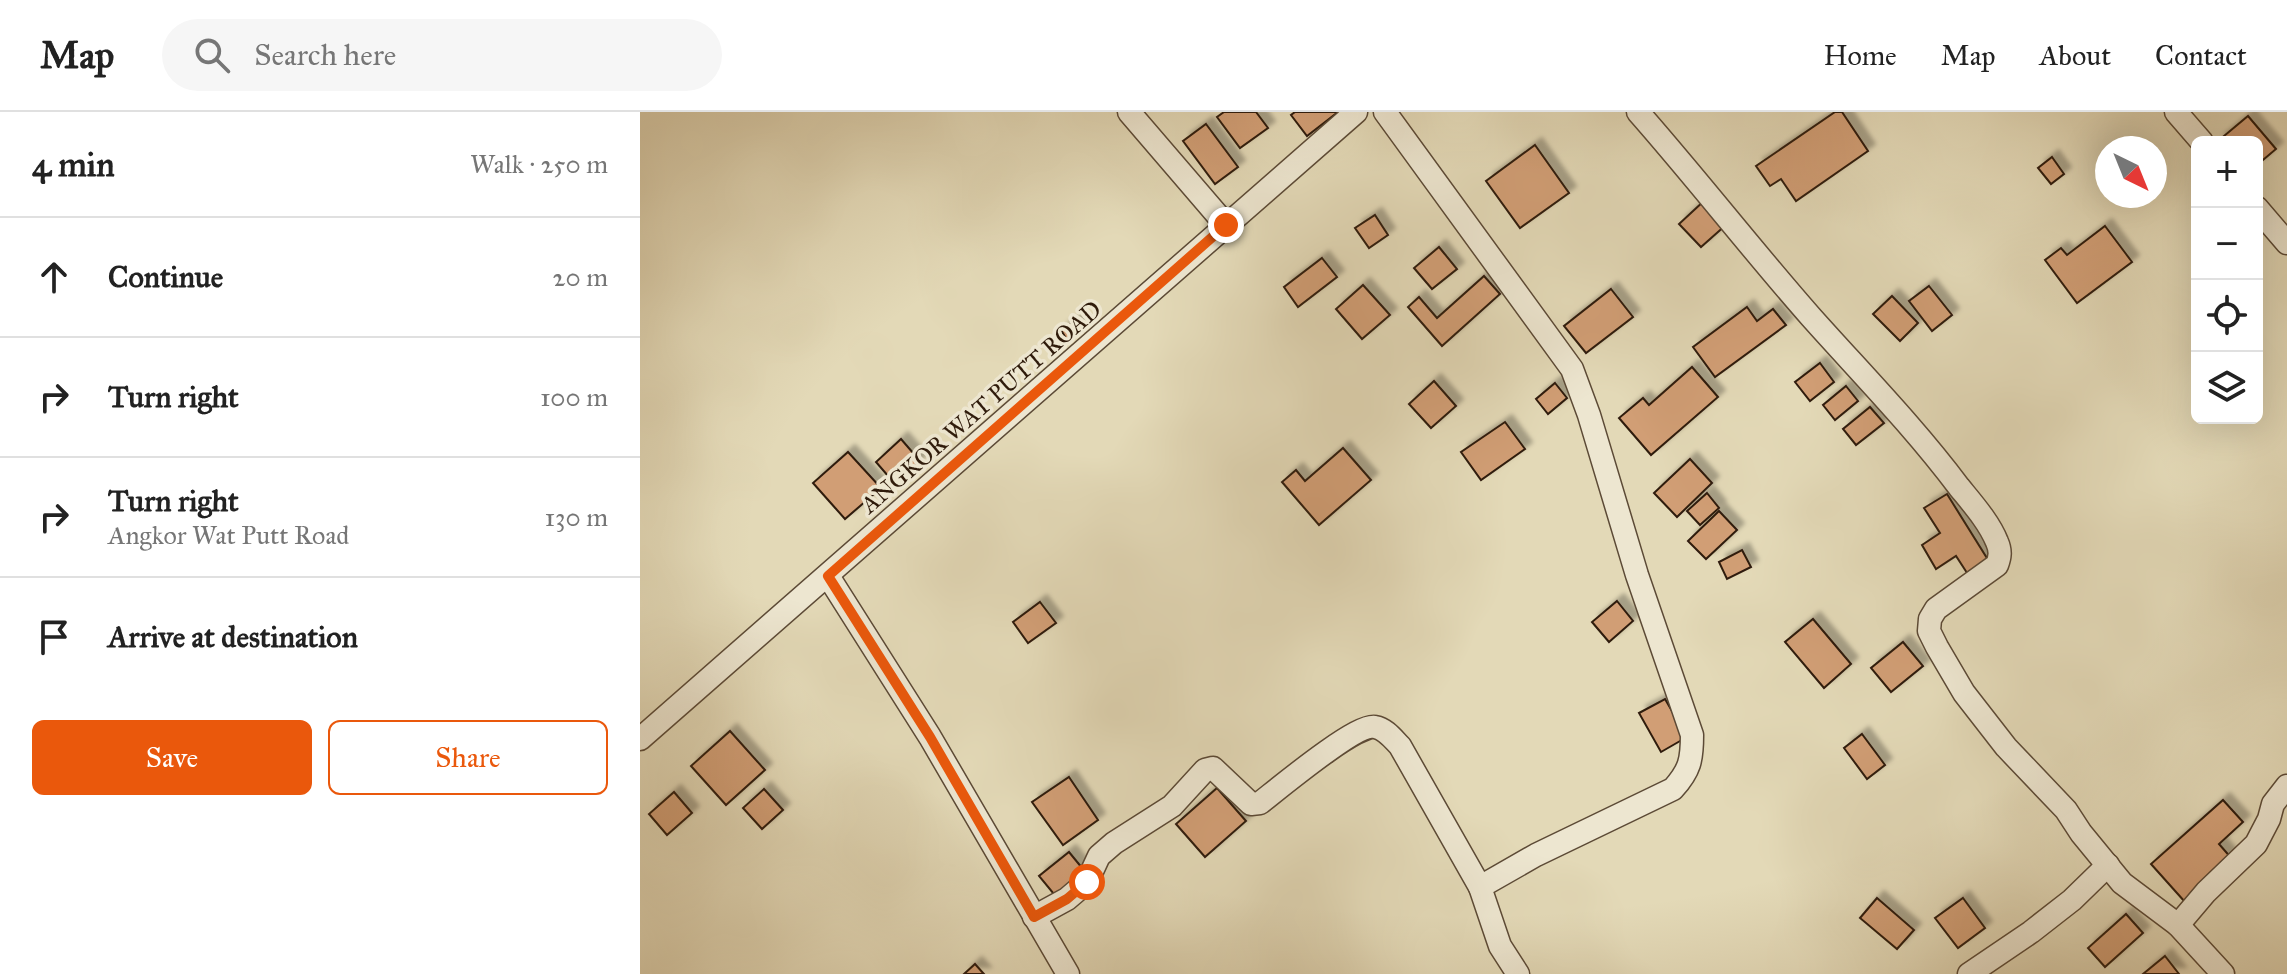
<!DOCTYPE html>
<html lang="en">
<head>
<meta charset="utf-8">
<style>
  body { margin:0; font-family:"IM FELL Great Primer",serif; background:#f6f6f6; color:#222 }
  .controls { position:absolute; right:24px; top:24px; display:grid; overflow:hidden; border-radius:12px; box-shadow:0 8px 32px #0002 }
  .controls button { width:72px; height:72px; display:grid; place-items:center; padding:0; border:0; border-bottom:2px solid #e0e0e0; background:#fff; color:#222; font:40px sans-serif }
  .compass { position:absolute; left:1455px; top:24px; width:72px; height:72px; border-radius:50%; background:#fff; box-shadow:0 8px 32px #0002; rotate:137deg }
  .stop { position:absolute; width:24px; height:24px; margin:-18px; border:6px solid #ea580c; border-radius:50%; background:#fff }
  .stop.end { background:#ea580c; border-color:#fff; box-shadow:0 2px 8px #0008 }
  .list { margin:0; padding:0; list-style:none }
  h2 { display:flex; justify-content:space-between; align-items:center; height:104px; margin:0; padding:0 32px; font-size:34px }
  h2 small { font-size:26px; font-weight:400; color:#767676 }
  .list li { display:grid; grid-template-columns:52px 1fr auto; gap:24px; align-items:center; box-sizing:border-box; height:120px; padding:0 32px; border-top:2px solid #e0e0e0 }
  .list b { display:block; font-size:30px; white-space:nowrap }
  .list p { margin:0; font-size:26px; white-space:nowrap; color:#767676 }
  .list em { font-size:26px; font-style:normal; color:#767676 }
  .actions { display:flex; gap:16px; padding:24px 32px }
  .actions a { flex:1; padding:18px 0; border:2px solid #ea580c; border-radius:12px; text-align:center; font-size:28px; color:#ea580c }
  .actions .main { background:#ea580c; color:#fff }
  .icon { flex:none; width:44px; height:44px; fill:none; stroke:currentColor; stroke-width:2; stroke-linecap:round; stroke-linejoin:round }
  .map { position:relative; flex:none; width:1647px; height:862px; overflow:hidden }
  header { display:flex; align-items:center; gap:48px; box-sizing:border-box; height:112px; padding:0 40px; background:#fff; border-bottom:2px solid #e0e0e0 }
  header strong { font-size:38px }
  nav { display:flex; gap:44px; margin-inline-start:auto; font-size:28px }
  .search { width:560px; height:72px; background:#f6f6f6; display:flex; align-items:center; gap:20px; box-sizing:border-box; padding:0 28px; border-radius:44px; color:#767676; font-size:30px }
  main { display:flex }
  aside { flex:1; background:#fff }
  .map>svg:first-child { display:block }
</style>
</head>
<body>
<header>
<strong>Map</strong>
<div class="search"><svg class="icon" aria-label="search" viewBox="0 0 24 24"><circle cx="10" cy="10" r="6"/><path d="M15 15l6 6"/></svg>Search here</div>
<nav><a>Home</a><a>Map</a><a>About</a><a>Contact</a></nav>
</header>
<main>
<aside>
<h2>4 min<small>Walk · 250 m</small></h2>
<ul class="list">
<li><svg class="icon" aria-label="ahead" viewBox="0 0 24 24"><path d="M12 20V5M6 11l6-6 6 6"/></svg><div><b>Continue</b></div><em>20 m</em></li>
<li><svg class="icon" aria-label="right" viewBox="0 0 24 24"><path d="M7 20v-9h11M14 6l5 5-5 5"/></svg><div><b>Turn right</b></div><em>100 m</em></li>
<li><svg class="icon" aria-label="right" viewBox="0 0 24 24"><path d="M7 20v-9h11M14 6l5 5-5 5"/></svg><div><b>Turn right</b><p>Angkor Wat Putt Road</p></div><em>130 m</em></li>
<li><svg class="icon" aria-label="arrive" viewBox="0 0 24 24"><path d="M6 21V4h12l-3 4 3 4H6"/></svg><div><b>Arrive at destination</b></div></li>
</ul>
<div class="actions"><a class="main">Save</a><a>Share</a></div>
</aside>
<div class="map">
<svg width="1647" height="862" viewBox="0 0 1647 862">
  <defs>
    <filter id="shadow"><feDropShadow dx="7" dy="-7" stdDeviation="2" flood-color="#0004"/></filter>
  </defs>
  <rect width="100%" height="100%" fill="#e3d9b7"/>
  <filter id="stains"><feTurbulence type="fractalNoise" baseFrequency=".0025" numOctaves="4"/><feColorMatrix values="0 0 0 0 .2 0 0 0 0 .09 0 0 0 0 .02 0 0 0 .5 -.17"/></filter>
  <radialGradient id="worn" r=".72"><stop offset=".6" stop-color="#630" stop-opacity="0"/><stop offset="1" stop-color="#630" stop-opacity=".3"/></radialGradient>
  <!-- building -->
  <g fill="#d19e74" stroke="#2f1b0b" stroke-width="2" filter="url(#shadow)">
    <path d="M584,0H616L628,16L600,36L577,5Z"/>
    <path d="M655,0H698L667,24L651,3Z"/>
    <path d="M1195,0H1202L1228,39L1156,89L1141,67L1130,74L1116,54Z"/>
    <path d="M1608,4L1636,37L1617,53V30L1578,29Z"/>
    <path d="M566,12L598,55L575,72L543,29Z"/>
    <path d="M895,33L929,81L880,116L846,69Z"/>
    <path d="M1412,45L1424,62L1411,72L1398,56Z"/>
    <path d="M1065,88L1087,112L1061,135L1039,112Z"/>
    <path d="M735,103L748,123L729,136L715,116Z"/>
    <path d="M1465,114L1492,150L1437,191L1405,148L1421,136L1427,143Z"/>
    <path d="M799,135L817,157L792,177L774,156Z"/>
    <path d="M682,146L697,165L658,195L644,175Z"/>
    <path d="M844,164L860,182L802,234L768,195L779,185L797,206Z"/>
    <path d="M723,173L750,203L722,227L696,197Z"/>
    <path d="M1289,174L1312,203L1292,219L1269,189Z"/>
    <path d="M971,177L993,205L946,241L924,214Z"/>
    <path d="M1252,184L1278,211L1260,229L1233,202Z"/>
    <path d="M1107,195L1117,209L1133,197L1146,213L1075,265L1053,235Z"/>
    <path d="M437,208L448,214L427,228L421,218Z"/>
    <path d="M1180,251L1194,270L1170,289L1155,270Z"/>
    <path d="M1052,255L1078,285L1011,343L979,306L1003,286L1009,293Z"/>
    <path d="M794,269L816,294L791,316L769,292Z"/>
    <path d="M915,271L927,286L908,302L896,287Z"/>
    <path d="M1206,274L1218,289L1195,308L1183,293Z"/>
    <path d="M1230,295L1244,311L1216,333L1203,317Z"/>
    <path d="M865,310L885,337L841,368L821,340Z"/>
    <path d="M261,327L280,349L255,372L236,350Z"/>
    <path d="M703,336L731,368L679,413L642,370L656,358L665,369Z"/>
    <path d="M208,340L241,376L205,407L173,371Z"/>
    <path d="M1050,347L1072,371L1037,405L1014,381Z"/>
    <path d="M1067,381L1079,396L1060,413L1047,399Z"/>
    <path d="M1307,382L1350,451L1329,464L1316,444L1296,457L1282,433L1300,421L1284,396Z"/>
    <path d="M1079,399L1097,418L1066,447L1048,429Z"/>
    <path d="M1102,438L1111,455L1087,467L1079,450Z"/>
    <path d="M977,489L993,509L969,530L952,510Z"/>
    <path d="M400,490L416,511L388,531L373,510Z"/>
    <path d="M1173,507L1211,552L1184,576L1145,530Z"/>
    <path d="M1263,530L1283,554L1251,580L1231,556Z"/>
    <path d="M1025,587L1047,625L1021,640L999,601Z"/>
    <path d="M90,619L125,658L86,693L51,654Z"/>
    <path d="M1222,622L1245,653L1227,667L1204,636Z"/>
    <path d="M429,665L458,708L423,733L392,690Z"/>
    <path d="M577,676L606,709L565,745L536,712Z"/>
    <path d="M124,677L143,698L122,717L103,696Z"/>
    <path d="M34,680L52,701L27,723L9,702Z"/>
    <path d="M1583,688L1603,710L1579,732L1593,748L1545,790L1511,752Z"/>
    <path d="M429,740L447,762L418,787L399,764Z"/>
    <path d="M1237,786L1274,818L1257,837L1220,806Z"/>
    <path d="M1323,786L1345,816L1318,836L1295,806Z"/>
    <path d="M1486,802L1503,821L1465,855L1448,836Z"/>
    <path d="M1525,844L1539,862H1503Z"/>
    <path d="M335,852L344,862H324Z"/>
  </g>
  <g fill="none" stroke-linecap="round" stroke-linejoin="round">
    <!-- minor casing -->
    <g stroke="#5c4a36" stroke-width="25">
      <g id="minor">
        <path d="M489,0L586,113"/>
        <path d="M745,0L932,257L949,303L997,463L1052,623C1052,648 1050,658 1033,677L896,743L840,775L860,834L878,862"/>
        <path d="M998,0C1057,67 1112,138 1171,205C1221,261 1274,315 1319,375C1332,391 1349,410 1357,430C1361,439 1360,445 1357,453L1296,497L1290,507L1289,519L1297,535L1324,581L1366,635L1426,698L1441,721L1482,771L1538,813L1583,862"/>
        <path d="M1536,0L1562,30"/>
        <path d="M1617,96L1647,131"/>
        <path d="M188,464L290,625L428,862"/>
        <path d="M0,627L716,0"/>
        <path d="M394,805L427,787L447,770L459,744L474,731L532,694L565,658L573,656L611,692L620,691C638,677 717,611 735,615C746,617 753,627 760,634L840,775"/>
        <path d="M1538,813L1566,780L1616,732L1629,707L1633,692L1647,674"/>
        <path d="M1329,862L1391,820L1432,788L1468,753"/>
      </g>
    </g>
    <!-- minor -->
    <use href="#minor" stroke="#ede6d0" stroke-width="22"/>
  </g>
  <g fill="none" stroke-linecap="round" stroke-linejoin="round">
    <!-- route -->
    <path stroke="#ea580c" stroke-width="10" d="M447,770L427,787L394,805L290,625L188,464L586,113"/>
  </g>
  <g text-anchor="middle" dominant-baseline="central" stroke-width="7" stroke-linejoin="round" paint-order="stroke">
    <!-- street labels -->
    <g font-size="24" fill="#2f1b0b" stroke="#ede6d0">
      <text transform="translate(341 295) rotate(-41)">ANGKOR WAT PUTT ROAD</text>
    </g>
  </g>
  <rect width="100%" height="100%" filter="url(#stains)"/>
  <rect width="100%" height="100%" fill="url(#worn)"/>
</svg>
<div class="controls">
<button>+</button>
<button>−</button>
<button><svg class="icon" aria-label="locate" viewBox="0 0 24 24"><circle cx="12" cy="12" r="6"/><path d="M12 2v4M12 18v4M2 12h4M18 12h4"/></svg></button>
<button><svg class="icon" aria-label="layers" viewBox="0 0 24 24"><path d="M12 4l9 5-9 5-9-5zM3 14l9 5 9-5"/></svg></button>
</div>
<svg class="compass" viewBox="-18 -18 36 36"><path d="M0-13l5 13h-10z" fill="#e53935"/><path d="M0 13l5-13h-10z" fill="#767676"/></svg>
<div class="stop" style="left:447px;top:770px"></div>
<div class="stop end" style="left:586px;top:113px"></div>
</div>
</main>
</body>
</html>
